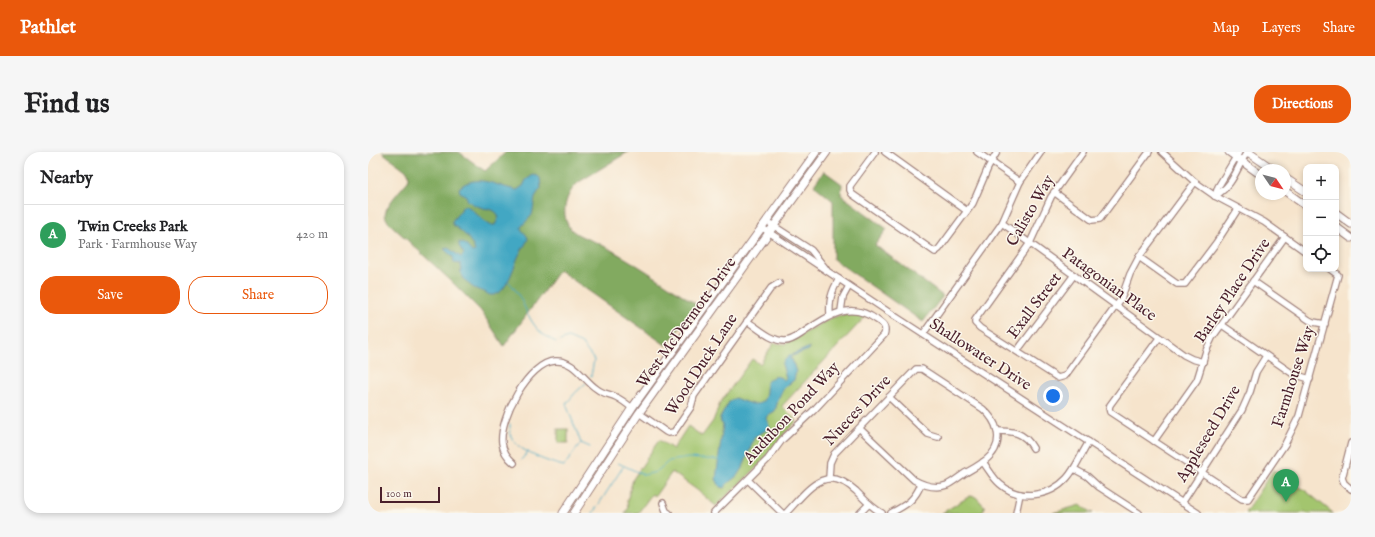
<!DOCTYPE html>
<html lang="en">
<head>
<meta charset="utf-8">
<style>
  body { margin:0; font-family:"IM FELL English",serif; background:#f6f6f6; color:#202124 }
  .controls { position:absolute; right:12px; top:12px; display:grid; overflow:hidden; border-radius:8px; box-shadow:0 2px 6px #0003 }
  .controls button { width:36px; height:36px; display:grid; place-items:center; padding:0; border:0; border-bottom:1px solid #e0e0e0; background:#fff; color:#202124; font:20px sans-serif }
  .compass { position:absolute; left:887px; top:12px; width:36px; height:36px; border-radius:50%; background:#fff; box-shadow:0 2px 6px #0003; rotate:125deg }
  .scale { position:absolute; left:12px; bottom:10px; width:60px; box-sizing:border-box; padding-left:4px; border:2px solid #4a1f2b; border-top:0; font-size:11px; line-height:14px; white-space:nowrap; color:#4a1f2b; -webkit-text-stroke:3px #fbf7ec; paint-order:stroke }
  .you { position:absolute; left:685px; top:244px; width:14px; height:14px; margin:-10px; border:3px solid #fff; border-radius:50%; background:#1a73e8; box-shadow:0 0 0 6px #1a73e833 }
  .badge { display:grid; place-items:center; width:26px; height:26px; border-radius:50%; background:#ea580c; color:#fff; font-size:13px; font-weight:700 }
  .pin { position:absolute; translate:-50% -33px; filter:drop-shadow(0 1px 2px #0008) }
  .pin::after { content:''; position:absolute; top:21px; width:14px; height:12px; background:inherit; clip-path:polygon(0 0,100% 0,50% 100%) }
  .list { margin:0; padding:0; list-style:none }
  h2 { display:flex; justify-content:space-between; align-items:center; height:52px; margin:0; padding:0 16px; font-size:17px }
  h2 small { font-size:13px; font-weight:400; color:#757577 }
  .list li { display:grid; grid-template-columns:26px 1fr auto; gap:12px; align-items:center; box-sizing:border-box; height:60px; padding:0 16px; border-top:1px solid #e0e0e0 }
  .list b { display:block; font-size:15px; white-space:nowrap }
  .list p { margin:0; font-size:13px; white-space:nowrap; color:#757577 }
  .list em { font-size:13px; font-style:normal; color:#757577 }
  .actions { display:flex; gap:8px; padding:12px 16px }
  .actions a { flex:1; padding:9px 0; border:1px solid #ea580c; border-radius:16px; text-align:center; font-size:14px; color:#ea580c }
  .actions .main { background:#ea580c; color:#fff }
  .icon { flex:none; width:22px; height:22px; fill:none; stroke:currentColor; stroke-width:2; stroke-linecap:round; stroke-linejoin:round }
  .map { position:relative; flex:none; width:983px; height:361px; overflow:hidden; border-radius:16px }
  header { display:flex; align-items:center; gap:24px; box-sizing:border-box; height:56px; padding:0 20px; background:#ea580c; color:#fff }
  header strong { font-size:19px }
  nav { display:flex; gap:22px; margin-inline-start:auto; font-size:14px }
  .intro { display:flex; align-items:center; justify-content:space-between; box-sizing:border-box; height:96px; padding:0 24px }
  h1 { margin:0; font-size:28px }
  .button { padding:10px 18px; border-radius:16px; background:#ea580c; color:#fff; font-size:14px; font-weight:700 }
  main { display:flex; gap:24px; padding:0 24px }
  aside { flex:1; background:#fff; border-radius:16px; box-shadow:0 2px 6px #0003 }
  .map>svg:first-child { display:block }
</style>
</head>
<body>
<header>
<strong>Pathlet</strong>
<nav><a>Map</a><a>Layers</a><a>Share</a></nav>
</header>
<div class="intro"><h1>Find us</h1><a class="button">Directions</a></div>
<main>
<aside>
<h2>Nearby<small></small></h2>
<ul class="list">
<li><span class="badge" style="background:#2e9e5b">A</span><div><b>Twin Creeks Park</b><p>Park · Farmhouse Way</p></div><em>420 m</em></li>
</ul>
<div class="actions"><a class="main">Save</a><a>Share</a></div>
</aside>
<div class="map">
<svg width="983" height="361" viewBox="0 0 983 361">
  <rect width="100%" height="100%" fill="#fbf7ec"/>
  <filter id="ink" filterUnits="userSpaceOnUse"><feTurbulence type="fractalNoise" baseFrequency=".025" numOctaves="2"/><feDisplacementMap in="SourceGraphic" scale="8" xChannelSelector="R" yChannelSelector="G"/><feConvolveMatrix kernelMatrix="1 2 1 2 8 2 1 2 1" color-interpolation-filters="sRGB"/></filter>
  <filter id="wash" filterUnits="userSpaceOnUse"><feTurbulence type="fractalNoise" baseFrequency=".012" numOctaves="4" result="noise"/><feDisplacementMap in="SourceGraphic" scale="16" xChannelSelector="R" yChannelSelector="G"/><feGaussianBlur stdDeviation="0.9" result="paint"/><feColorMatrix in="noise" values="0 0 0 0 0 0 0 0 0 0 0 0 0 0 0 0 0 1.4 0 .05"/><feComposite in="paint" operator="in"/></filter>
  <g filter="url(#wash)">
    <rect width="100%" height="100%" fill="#f6e4cc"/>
    <!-- green -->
    <g fill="#a3c56e" stroke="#76724c">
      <path d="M481,161L498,164L414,254L429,269C416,280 410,291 399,304C384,322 365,337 348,354L329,338L304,320L287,344L284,342L270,361H257L260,356L259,349L265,327L291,288L305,297L320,274L334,284L345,269L352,251L384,207L392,212L406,191L417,192L463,166Z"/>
      <rect x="190" y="277" width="10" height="14"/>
      <path d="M905,318L938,339L965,361H877Z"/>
      <path d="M602,344L608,345L617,355L614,361H574Z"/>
      <path d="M712,353L725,361H685Z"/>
    </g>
    <!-- forest -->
    <g fill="#82aa61" stroke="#666446">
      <path d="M14,0H91L117,19L138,0H260L211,30C200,39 193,56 199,71C203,83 222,87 232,92C265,109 296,131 328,152L299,194L191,118L136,194L113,159L82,128L21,71C19,68 17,65 17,62C18,53 34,36 40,29L41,25L40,20Z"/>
      <path d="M456,19L474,32L473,43L519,77L507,93L575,144L555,170L465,107V49L446,33Z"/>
    </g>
    <!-- water -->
    <g fill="#43a7c3" stroke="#466377">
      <path d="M165,23L170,24L172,26L173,36C164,47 167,52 164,63L153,75C153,80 159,81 160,87C158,92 154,97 151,103C146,113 139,142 125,143C121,144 118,140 114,139C104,137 96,129 92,119L94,117L93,115V112L86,111L85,105L76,97L80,96L93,105L96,102L91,94V90L97,92L104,100L107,99C103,87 95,80 85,73L84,69L93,58L94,55L98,53C107,59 113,68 122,73H127L131,65C127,55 119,58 112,55C107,54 104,51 100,49L98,44L92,40L91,36C109,20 130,35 149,38L155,34L158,28Z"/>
      <path d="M441,195V198L424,204L421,207H424L428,220L426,228L416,236L411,245L407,259L400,263L398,266L403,278L401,279L398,278L386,286L376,313L369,324L359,332L356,336L352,335L348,327L355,272L353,271L352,266L361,250L367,246C386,254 400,258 398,231C403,224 409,222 416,228L418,226L414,212C420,201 431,201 441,195Z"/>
    </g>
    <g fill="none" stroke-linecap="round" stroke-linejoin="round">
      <!-- stream -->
      <g stroke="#43a7c3" stroke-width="1">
        <path d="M140,129C161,150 156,176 188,190"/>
        <path d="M192,189L200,186L214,192L226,208L223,224"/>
        <path d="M218,231L207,241L198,252L213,291L222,295"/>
        <path d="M142,276V272"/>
        <path d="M142,278C140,297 182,311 196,314L213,291"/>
        <path d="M153,308L160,300"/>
        <path d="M250,311L276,323L288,320L301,309L320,306L351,308"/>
        <path d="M225,361L255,315"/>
      </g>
    </g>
  </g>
  <g filter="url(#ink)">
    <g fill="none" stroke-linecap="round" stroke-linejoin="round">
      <!-- minor casing -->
      <g stroke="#a0827c" stroke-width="8">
        <g id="minor">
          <path d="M507,0L482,34V38L484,42L567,100L571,97L605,51L620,16L629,0"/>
          <path d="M517,0L599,59"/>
          <path d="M609,0L652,30"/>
          <path d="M715,0L683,45L662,91L607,168V171L612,176L690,226L697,224L753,147L762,122L771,105L827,30"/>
          <path d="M794,0L827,30L847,44L896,70L938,100"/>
          <path d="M686,40L724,68L732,67L781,0"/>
          <path d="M847,44C866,33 868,17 879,0"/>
          <path d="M847,44L850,35L871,0"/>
          <path d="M634,71L816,203L824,207L835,210"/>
          <path d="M403,72L443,98L458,117"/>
          <path d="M393,75L519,159L830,361"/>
          <path d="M771,105L809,132H817L848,91L870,57"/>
          <path d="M885,129L941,168L945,170L957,172"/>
          <path d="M473,159L475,145L481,134"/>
          <path d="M462,163C461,149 463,140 471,127"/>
          <path d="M854,173L925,222L942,227"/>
          <path d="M555,182L634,71L652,30L673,0"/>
          <path d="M791,186L742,253L741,256L742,260L874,347H880L917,292L931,264L970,123L962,117"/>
          <path d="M649,199L706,123"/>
          <path d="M521,245L560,282L570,285"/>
          <path d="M271,261L298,280L300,281L306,280L323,255L326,244L403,136L411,131"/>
          <path d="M629,279C645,279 656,280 665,296"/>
          <path d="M786,289L829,228L838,199L844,186L917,85"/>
          <path d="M983,291L974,326L976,331L983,337"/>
          <path d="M615,310C621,318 625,326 632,332C651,349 682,345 699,326C708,316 713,302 721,290"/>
          <path d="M146,311C139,305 135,299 134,291C131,266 161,210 187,209C207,208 215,228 229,237C235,242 242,242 248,245C254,248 259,252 264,256"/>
          <path d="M706,317L719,324L731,335L771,361"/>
          <path d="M461,326L462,311L466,302L548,217H554L615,257C629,269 636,288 623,303C616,311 606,316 597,321C591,325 585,330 579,333C568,337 555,333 546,328L491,276"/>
          <path d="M380,328L414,361"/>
          <path d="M295,351L298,359L301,361"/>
          <path d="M814,351L874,258L882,240L888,220L898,204"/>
          <path d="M346,361L400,307L414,288L445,259L516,183C519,175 515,172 509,168C482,148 460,164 436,180C430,184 424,189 417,189C403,189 390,176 379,169"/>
          <path d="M418,361C440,338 457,310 488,339C496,347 504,356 514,361"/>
          <path d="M492,361L501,352"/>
          <path d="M523,361C538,353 547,348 553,332"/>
          <path d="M648,361L652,342"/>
        </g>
      </g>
      <!-- major casing -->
      <g stroke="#a0827c" stroke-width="9">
        <g id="major">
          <path d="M861,0L893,23"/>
          <path d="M880,0L906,18"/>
          <path d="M917,26L938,40"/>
          <path d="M917,39L938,54"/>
          <path d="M968,61L983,72"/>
          <path d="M968,75L983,86"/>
          <path d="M195,361L264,256L448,0"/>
          <path d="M206,361L271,261L459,0"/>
        </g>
      </g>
      <!-- minor -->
      <use href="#minor" stroke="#fff" stroke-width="5.5"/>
      <!-- major -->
      <use href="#major" stroke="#fff" stroke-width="7"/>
    </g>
  </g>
  <g text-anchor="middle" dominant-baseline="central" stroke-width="3" stroke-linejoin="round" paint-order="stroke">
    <!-- street labels -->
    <g font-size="16" fill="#4a1f2b" stroke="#fbf7ec">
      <text transform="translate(663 59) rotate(-60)">Calisto Way</text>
      <text transform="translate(741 133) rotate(36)">Patagonian Place</text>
      <text transform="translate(865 139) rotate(-56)">Barley Place Drive</text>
      <text transform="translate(667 154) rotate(-53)">Exall Street</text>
      <text transform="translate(319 171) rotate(-54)">West McDermott Drive</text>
      <text transform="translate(612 203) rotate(33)">Shallowater Drive</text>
      <text transform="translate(334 213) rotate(-57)">Wood Duck Lane</text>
      <text transform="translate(926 225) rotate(-72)">Farmhouse Way</text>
      <text transform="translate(490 259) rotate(-47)">Nueces Drive</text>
      <text transform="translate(424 261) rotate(-47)">Audubon Pond Way</text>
      <text transform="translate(841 282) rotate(-59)">Appleseed Drive</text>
    </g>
  </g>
</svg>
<div class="controls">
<button>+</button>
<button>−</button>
<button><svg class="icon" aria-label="locate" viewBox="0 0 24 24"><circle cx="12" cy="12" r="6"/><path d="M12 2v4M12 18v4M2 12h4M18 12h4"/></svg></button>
</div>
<svg class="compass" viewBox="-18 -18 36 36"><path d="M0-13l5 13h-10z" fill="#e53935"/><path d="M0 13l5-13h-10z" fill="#757577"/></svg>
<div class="scale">100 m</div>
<div class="you"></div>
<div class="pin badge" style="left:918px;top:350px;background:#2e9e5b">A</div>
</div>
</main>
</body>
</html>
